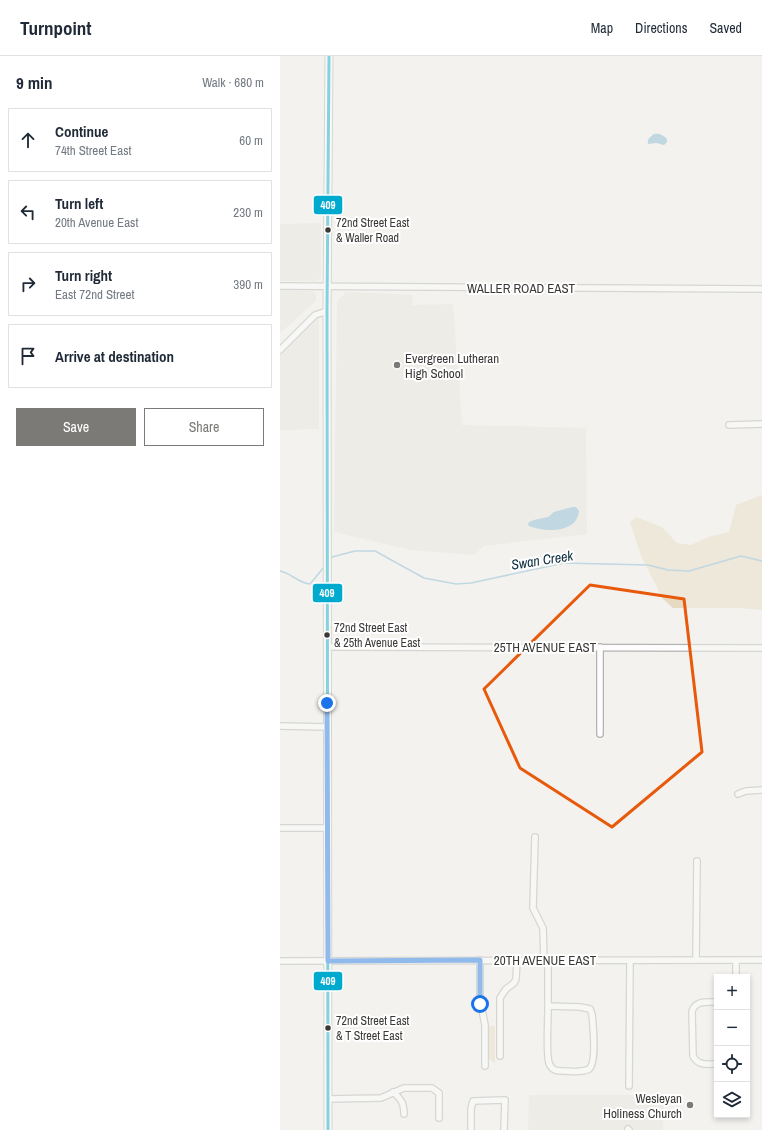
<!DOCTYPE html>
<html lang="en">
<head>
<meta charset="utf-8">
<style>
  body { margin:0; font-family:"Archivo Narrow",sans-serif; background:#f2f2f3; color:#1f2937 }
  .controls { position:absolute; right:12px; bottom:12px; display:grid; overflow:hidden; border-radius:0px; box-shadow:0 2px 6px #0003 }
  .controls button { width:36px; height:36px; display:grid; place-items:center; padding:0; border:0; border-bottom:1px solid #e0e1e3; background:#fff; color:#1f2937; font:20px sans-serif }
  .stop { position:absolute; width:12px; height:12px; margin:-9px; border:3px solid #1a73e8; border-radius:50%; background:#fff }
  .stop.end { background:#1a73e8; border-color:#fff; box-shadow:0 1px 4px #0008 }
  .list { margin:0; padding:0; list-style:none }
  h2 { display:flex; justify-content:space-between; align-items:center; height:52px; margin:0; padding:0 16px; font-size:17px }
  h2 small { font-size:13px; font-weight:400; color:#747a83 }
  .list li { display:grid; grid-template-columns:26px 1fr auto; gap:12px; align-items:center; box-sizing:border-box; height:64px; margin:0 8px 8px; padding:0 8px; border:1px solid #e0e1e3; border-radius:0px }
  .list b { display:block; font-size:15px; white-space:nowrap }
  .list p { margin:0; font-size:13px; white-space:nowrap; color:#747a83 }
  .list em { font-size:13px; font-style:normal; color:#747a83 }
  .actions { display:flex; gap:8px; padding:12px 16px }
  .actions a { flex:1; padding:9px 0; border:1px solid #7b7a77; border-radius:0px; text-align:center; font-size:14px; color:#7b7a77 }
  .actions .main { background:#7b7a77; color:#fff }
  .icon { flex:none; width:22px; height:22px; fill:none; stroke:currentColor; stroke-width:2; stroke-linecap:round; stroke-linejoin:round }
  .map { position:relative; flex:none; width:482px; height:1074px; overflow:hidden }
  header { display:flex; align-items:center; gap:24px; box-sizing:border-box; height:56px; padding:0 20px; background:#fff; border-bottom:1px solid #e0e1e3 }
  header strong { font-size:19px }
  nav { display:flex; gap:22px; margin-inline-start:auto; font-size:14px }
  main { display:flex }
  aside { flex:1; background:#fff }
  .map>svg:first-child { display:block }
</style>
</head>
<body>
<header>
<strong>Turnpoint</strong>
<nav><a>Map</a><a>Directions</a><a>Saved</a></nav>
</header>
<main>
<aside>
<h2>9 min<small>Walk · 680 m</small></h2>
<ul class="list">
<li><svg class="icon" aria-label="ahead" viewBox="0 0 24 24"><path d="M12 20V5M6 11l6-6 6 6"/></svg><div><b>Continue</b><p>74th Street East</p></div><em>60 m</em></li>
<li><svg class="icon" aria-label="left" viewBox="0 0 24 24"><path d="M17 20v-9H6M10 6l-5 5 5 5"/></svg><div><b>Turn left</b><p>20th Avenue East</p></div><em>230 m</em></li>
<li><svg class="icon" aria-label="right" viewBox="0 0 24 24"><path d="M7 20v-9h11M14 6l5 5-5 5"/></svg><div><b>Turn right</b><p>East 72nd Street</p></div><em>390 m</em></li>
<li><svg class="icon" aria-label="arrive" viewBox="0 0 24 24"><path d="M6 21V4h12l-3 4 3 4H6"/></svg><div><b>Arrive at destination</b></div></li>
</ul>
<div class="actions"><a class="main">Save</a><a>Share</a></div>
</aside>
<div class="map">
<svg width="482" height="1074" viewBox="0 0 482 1074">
  <rect width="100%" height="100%" fill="#f3f2ef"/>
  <!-- built -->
  <g fill="#e8e4dc">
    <path d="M41,167V222L37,225H0V168Z"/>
    <path d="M0,234L32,235L36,238V245L0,277Z"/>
    <path d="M66,236L133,239L132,249L173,248L182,369L306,372L307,478L203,490L195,499L131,494L54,476L57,246Z"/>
    <path d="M39,260V373L0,374V298Z"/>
    <path d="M249,1039H384L383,1074H248Z"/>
  </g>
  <!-- green -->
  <g fill="#e6dbc2">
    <path d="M482,439V554L460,552H393L383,543L361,500L350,466L356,461L382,471L397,487L411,489L428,481L449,476L456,449Z"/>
    <path d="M208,970H215V1007L208,1002Z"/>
  </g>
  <!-- water -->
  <g fill="#85b7d0">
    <path d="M374,78C380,77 383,79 387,83V86L384,89L376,87L368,88C367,83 370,81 374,78Z"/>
    <path d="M292,451H296L299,455C297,478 264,476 249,470L248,468L249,466L254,464L268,461L274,456Z"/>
  </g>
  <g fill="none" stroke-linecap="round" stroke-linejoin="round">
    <!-- stream -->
    <g stroke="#85b7d0" stroke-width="1.5">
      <path d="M51,503L52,501L75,495H95L144,522L176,528L191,527L284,507L368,509L388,514L409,515L461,500L482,505"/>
      <path d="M0,515C11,517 18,527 30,528L44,511"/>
    </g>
    <!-- minor casing -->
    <g stroke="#b4b3b1" stroke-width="8">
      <g id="minor">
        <path d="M0,230L482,233"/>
        <path d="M0,294L35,259L47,255"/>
        <path d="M449,369L482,368"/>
        <path d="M47,591L482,592"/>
        <path d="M320,591V678"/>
        <path d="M0,670L47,671"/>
        <path d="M458,738L466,735L482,734"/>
        <path d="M0,772H48"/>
        <path d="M255,781L253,852L263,872L264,904L268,910V954C268,967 266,997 269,1007C272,1015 277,1015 284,1015C291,1015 302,1017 309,1013C317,1007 313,969 312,958L310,953L300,951L268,950"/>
        <path d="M200,904V943L205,969V1010"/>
        <path d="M416,904L417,805"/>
        <path d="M0,905L482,904"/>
        <path d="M456,905V921"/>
        <path d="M437,946C427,946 416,944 412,955L413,1000C418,1010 427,1008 437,1008"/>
        <path d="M220,1000V942L226,933L234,927L236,923L237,904"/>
        <path d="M349,1030L350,905"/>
        <path d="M113,1036C121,1043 124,1047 124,1058"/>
        <path d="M48,1043L101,1042L124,1032H152L159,1037V1062"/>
        <path d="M348,1073L349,1074"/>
        <path d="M191,1074V1053L193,1045L225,1044L224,1074"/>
      </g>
    </g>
    <!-- major casing -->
    <g stroke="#b4b3b1" stroke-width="9">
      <path id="major" d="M48,1074L47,255L49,0"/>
    </g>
    <!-- minor -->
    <use href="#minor" stroke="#fdfdfd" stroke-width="5.5"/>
    <!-- major -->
    <use href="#major" stroke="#fdfdfd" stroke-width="7"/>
    <!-- bus-1 casing -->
    <g stroke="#fff" stroke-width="6">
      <path id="bus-1" d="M48,1074L47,255L49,0"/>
    </g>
    <!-- bus-1 -->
    <use href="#bus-1" stroke="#00a9ce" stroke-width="3"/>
  </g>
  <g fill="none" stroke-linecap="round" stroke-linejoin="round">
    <!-- route -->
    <path stroke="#1a73e8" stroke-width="5" d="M47,647L48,905L200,904V948"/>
  </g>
  <!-- marked area -->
  <path d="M0 0H482V1074H0ZM310,529L404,543L422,696L332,771L240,712L204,633Z" fill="#f3f2ef" fill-opacity=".55" fill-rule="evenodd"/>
  <path fill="none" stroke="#e8590c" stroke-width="3" stroke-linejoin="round" d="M310,529L404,543L422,696L332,771L240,712L204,633Z"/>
  <!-- markers -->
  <g fill="#3a3937" stroke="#fff" stroke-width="1.5">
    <circle cx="48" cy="174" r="3.5"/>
    <circle cx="47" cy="579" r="3.5"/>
    <circle cx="48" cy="972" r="3.5"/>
  </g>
  <g fill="#7b7a77" stroke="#fff" stroke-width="1.5">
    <circle cx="117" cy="309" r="4"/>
    <circle cx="410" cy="1049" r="4"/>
  </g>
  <g text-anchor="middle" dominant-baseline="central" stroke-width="4" stroke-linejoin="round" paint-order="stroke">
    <!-- bus labels -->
    <g font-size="12" fill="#3a3937" stroke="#fff" text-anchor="start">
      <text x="56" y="167">72nd Street East<tspan x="56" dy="15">&amp; Waller Road</tspan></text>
      <text x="54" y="572">72nd Street East<tspan x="54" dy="15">&amp; 25th Avenue East</tspan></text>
      <text x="56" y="965">72nd Street East<tspan x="56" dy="15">&amp; T Street East</tspan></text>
    </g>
    <!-- street labels -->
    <g font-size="13" fill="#3a3937" stroke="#fff">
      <text x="241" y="232">WALLER ROAD EAST</text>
      <text x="265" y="591">25TH AVENUE EAST</text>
      <text x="265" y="904">20TH AVENUE EAST</text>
    </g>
    <!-- poi labels -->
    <g font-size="13" fill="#3a3937" stroke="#fff" text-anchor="start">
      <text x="125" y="302">Evergreen Lutheran<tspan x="125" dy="15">High School</tspan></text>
      <text x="402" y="1042" text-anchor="end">Wesleyan<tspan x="402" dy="15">Holiness Church</tspan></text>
    </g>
    <!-- water labels -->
    <g font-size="14" font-style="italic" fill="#0b2d3d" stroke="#fff">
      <text transform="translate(262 504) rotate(-9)">Swan Creek</text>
    </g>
  </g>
  <g stroke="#fff" stroke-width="1.5">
    <rect x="33" y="139" width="30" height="20" rx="4" fill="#00a9ce"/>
    <rect x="32" y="527" width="31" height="20" rx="4" fill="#00a9ce"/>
    <rect x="33" y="915" width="30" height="20" rx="4" fill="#00a9ce"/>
  </g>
  <g font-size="11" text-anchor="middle" font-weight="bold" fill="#fff">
    <text x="48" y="153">409</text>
    <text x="47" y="541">409</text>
    <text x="48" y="929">409</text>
  </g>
</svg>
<div class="controls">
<button>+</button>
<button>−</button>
<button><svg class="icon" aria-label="locate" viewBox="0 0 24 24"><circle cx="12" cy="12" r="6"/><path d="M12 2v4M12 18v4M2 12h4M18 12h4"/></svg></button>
<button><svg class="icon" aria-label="layers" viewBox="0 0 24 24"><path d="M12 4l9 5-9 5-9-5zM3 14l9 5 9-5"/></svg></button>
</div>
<div class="stop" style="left:200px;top:948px"></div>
<div class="stop end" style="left:47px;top:647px"></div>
</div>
</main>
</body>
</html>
